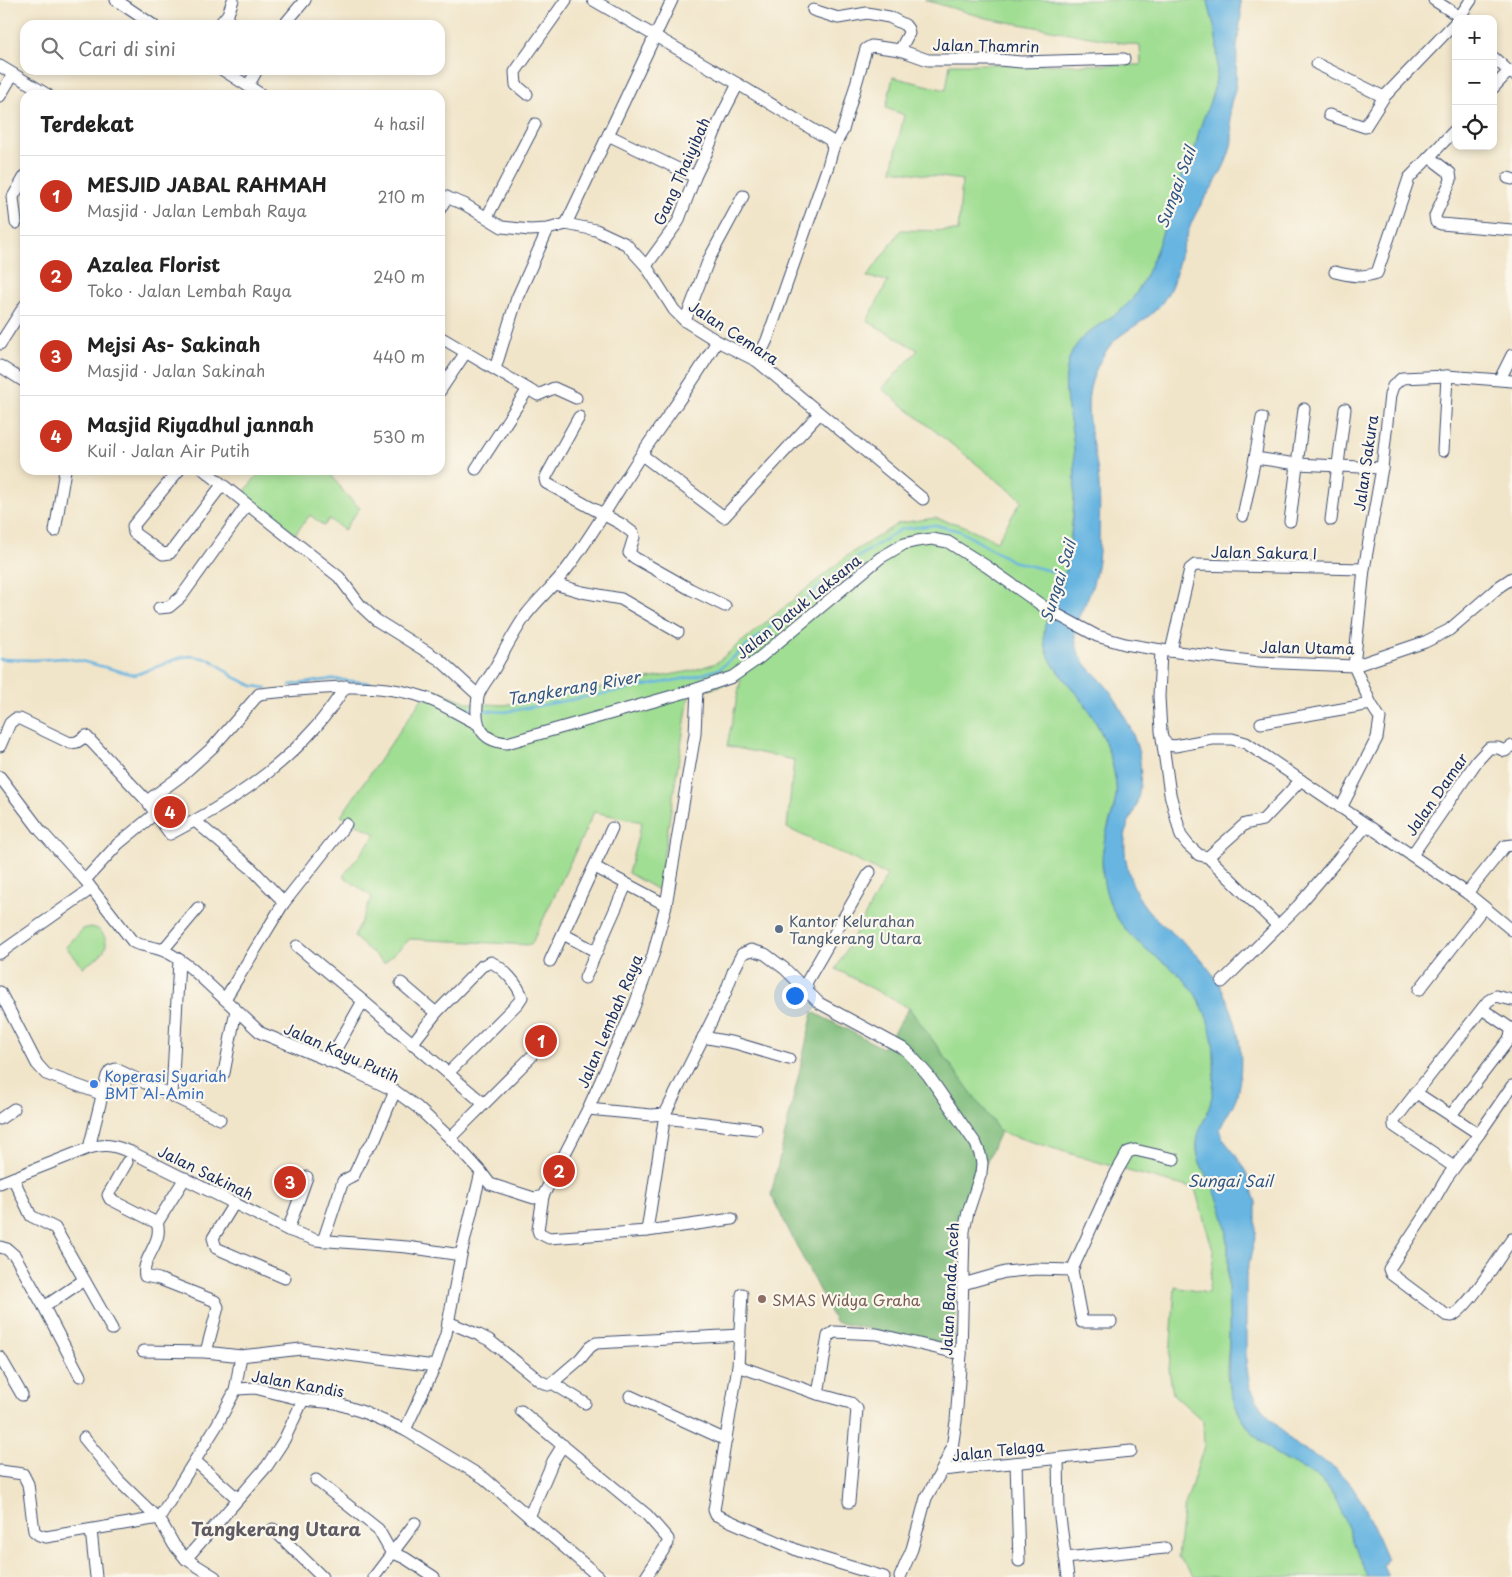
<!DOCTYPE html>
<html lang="id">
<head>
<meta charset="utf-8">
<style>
  body { margin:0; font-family:"Playpen Sans",sans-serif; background:#f2f2f2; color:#222 }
  .controls { position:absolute; right:15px; top:15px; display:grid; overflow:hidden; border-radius:10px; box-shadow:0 2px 8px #0003 }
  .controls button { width:45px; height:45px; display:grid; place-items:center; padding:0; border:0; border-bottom:1px solid #e0e0e0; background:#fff; color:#222; font:25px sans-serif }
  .you { position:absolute; left:794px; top:995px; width:18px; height:18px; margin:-12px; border:4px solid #fff; border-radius:50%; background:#1a73e8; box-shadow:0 0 0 8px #1a73e833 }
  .badge { display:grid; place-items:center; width:32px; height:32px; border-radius:50%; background:#c8321e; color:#fff; font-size:16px; font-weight:700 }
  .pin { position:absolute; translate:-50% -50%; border:2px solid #fff; box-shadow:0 1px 5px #0006 }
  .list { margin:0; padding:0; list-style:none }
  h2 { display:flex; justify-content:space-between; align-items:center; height:65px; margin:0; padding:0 20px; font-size:21px }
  h2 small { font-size:16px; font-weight:400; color:#767676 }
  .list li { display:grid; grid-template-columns:32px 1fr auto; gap:15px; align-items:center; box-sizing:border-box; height:80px; padding:0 20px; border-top:1px solid #e0e0e0 }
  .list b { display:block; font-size:19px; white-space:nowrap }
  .list p { margin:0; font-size:16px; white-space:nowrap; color:#767676 }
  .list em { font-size:16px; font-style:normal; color:#767676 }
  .icon { flex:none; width:28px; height:28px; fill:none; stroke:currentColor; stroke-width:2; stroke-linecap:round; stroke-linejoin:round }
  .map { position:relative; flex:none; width:1512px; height:1577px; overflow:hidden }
  .search { position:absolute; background:#fff; box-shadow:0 2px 8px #0003; left:20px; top:20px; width:425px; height:55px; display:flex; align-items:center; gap:12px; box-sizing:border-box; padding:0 18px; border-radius:15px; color:#767676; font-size:19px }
  .panel { position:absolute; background:#fff; box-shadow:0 2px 8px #0003; left:20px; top:90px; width:425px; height:385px; border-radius:15px }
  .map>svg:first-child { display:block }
</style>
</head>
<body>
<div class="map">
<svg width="1512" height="1577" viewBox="0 0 1512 1577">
  <rect width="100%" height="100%" fill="#fbf7ec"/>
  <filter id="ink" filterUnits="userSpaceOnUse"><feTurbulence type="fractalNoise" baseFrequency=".02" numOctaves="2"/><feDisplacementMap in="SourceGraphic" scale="10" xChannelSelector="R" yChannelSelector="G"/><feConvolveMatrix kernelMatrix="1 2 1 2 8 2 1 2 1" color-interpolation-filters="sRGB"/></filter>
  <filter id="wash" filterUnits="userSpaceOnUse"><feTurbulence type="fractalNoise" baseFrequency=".0096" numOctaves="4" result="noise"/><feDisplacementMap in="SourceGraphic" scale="20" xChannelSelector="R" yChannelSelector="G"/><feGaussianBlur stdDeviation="1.12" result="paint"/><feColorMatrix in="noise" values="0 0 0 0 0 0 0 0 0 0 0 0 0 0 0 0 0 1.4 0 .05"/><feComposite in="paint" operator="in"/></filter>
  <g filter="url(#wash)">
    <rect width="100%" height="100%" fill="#f1e5c9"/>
    <!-- green -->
    <g fill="#a0de93" stroke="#5e8678">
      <path d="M925,0H1208C1209,9 1212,17 1214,26C1217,40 1218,55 1217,69C1216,91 1207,108 1200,128C1197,136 1197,146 1193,154C1189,162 1184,168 1181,177C1167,215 1158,257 1137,292C1116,327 1070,324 1066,376C1064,397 1070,417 1073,437C1077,476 1073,513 1069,552C1067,566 1064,581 1059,594C1051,612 1041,623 1045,644C1050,669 1069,682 1083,702C1100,725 1112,754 1116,783C1118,801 1111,816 1106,834C1100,857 1101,881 1110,903C1124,938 1149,950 1176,972C1196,989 1209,1015 1213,1040C1215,1060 1215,1083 1211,1102C1208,1116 1199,1129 1197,1144C1195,1161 1209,1177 1215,1192C1221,1206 1225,1220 1227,1235C1229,1249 1228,1264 1228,1279C1228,1299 1230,1320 1229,1340C1229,1349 1227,1358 1227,1367C1226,1381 1232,1396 1237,1409C1247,1431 1265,1448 1285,1460C1298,1467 1312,1472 1323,1482C1340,1497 1358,1554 1367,1577H1195L1178,1557L1183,1512L1204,1446L1203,1421L1173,1394L1169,1370L1175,1287L1208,1293L1214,1254L1195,1189L1124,1170L1000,1132L909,1008L836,969L887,875L787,828L794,760L727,746L741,679L689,696L658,890L628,873L642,822L594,812L531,945L410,939L384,963L354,937L372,897L343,876L376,834L341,816L430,687L469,703L504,705L691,671L716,663L848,555L899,523L935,518L962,525L997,541L1022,500L882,389L918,350L867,321L888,281L867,277L901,230L958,231L962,180L892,170L904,115L886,108L893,77L946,90L950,64L1141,65L1140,46L986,18Z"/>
      <path d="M261,470H328L346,495L360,508L344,530L329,519L324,526L310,515L295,534L243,494Z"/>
      <path d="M91,927C97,928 101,930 104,936C112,951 94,960 83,967L66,947L83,929Z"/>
    </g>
    <!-- forest -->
    <path fill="#80bd7d" stroke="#4e766e" d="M909,1008L1000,1132L958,1225L954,1346L835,1322L771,1195L813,1012L883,1048Z"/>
    <!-- water -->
    <path fill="#68b5e1" stroke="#4272a0" d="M1208,0H1240L1241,16L1237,47L1236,84C1235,94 1230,101 1230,111C1230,123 1234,134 1231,146C1226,169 1211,188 1199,208C1193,218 1189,229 1185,240C1177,261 1177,281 1164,300C1152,317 1140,322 1124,333C1108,343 1097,364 1092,381C1082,413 1094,442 1098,473C1101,498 1099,524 1099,549C1099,561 1094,584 1089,595C1082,613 1072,622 1076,644C1080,664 1094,671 1106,686C1119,701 1135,735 1139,754C1142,771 1141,789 1136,806C1134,813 1129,820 1127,827C1122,846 1126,868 1133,885C1145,916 1168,927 1191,949C1230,985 1251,1046 1236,1098C1232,1109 1224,1119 1220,1129L1223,1139L1235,1154L1246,1172L1256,1202V1234L1246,1276V1362L1250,1387L1262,1409L1289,1438L1298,1446L1335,1468L1351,1485L1364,1505L1387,1559L1383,1566L1388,1577H1367C1361,1561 1354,1544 1348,1528C1342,1515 1338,1500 1329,1488C1320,1476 1305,1470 1293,1464C1266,1450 1245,1430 1234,1401C1225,1377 1229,1364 1229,1340C1230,1320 1228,1299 1228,1279C1228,1264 1229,1249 1227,1235C1225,1220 1221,1206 1215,1192C1208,1177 1196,1162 1197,1144C1197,1132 1204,1121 1208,1111C1216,1089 1216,1054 1211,1032C1206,1010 1194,987 1176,972C1149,950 1124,938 1110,903C1101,881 1100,857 1106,834C1111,817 1118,801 1116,783C1112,754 1100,725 1083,702C1069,682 1050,669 1045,644C1041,623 1051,612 1059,595C1064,581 1067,566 1069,552C1074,513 1077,476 1073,438C1070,417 1064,397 1066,376C1070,324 1116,327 1137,292C1158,257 1167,215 1181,177C1184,168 1189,162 1193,154C1197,146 1197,136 1200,128C1207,108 1216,91 1217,69C1218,55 1217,40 1214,26C1212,17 1209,9 1208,0Z"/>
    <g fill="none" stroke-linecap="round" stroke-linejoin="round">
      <!-- stream -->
      <g stroke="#68b5e1" stroke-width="2.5">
        <path d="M0,659L34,660L64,658L81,661L135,675L182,657L191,656L209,659L220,666L234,677L253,686L267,688"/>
        <path d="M290,685L333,679L371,683"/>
        <path d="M449,702L458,707L475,710"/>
        <path d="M480,710L505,712L693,677L719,669L852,561L901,529L935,525L960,531L1012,561L1066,575"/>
      </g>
    </g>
  </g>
  <g filter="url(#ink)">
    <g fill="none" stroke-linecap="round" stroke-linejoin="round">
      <!-- minor casing -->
      <g stroke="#3b4a6e" stroke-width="13">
        <g id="minor">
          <path d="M116,0L153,25"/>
          <path d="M593,0L738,84L830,140L833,148L828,166L767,340L757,361"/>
          <path d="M1434,0L1460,17"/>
          <path d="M813,10L838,18L867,13L889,17L905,25L908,29L909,33L900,50"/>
          <path d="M1458,19L1471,0"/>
          <path d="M219,25L228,14L233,0"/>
          <path d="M284,25L305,0"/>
          <path d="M1493,57L1512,74"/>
          <path d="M1317,64L1384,97"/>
          <path d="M0,66L48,95"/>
          <path d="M223,70L262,95"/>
          <path d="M248,86L257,70"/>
          <path d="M1493,88L1509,71"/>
          <path d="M527,94L516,85L515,72L566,0"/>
          <path d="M0,96L13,74"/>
          <path d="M1329,115L1365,127L1384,97L1456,22"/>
          <path d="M608,135L695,177"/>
          <path d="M833,148L843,130L866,49L871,46L900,50L928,60H999L1021,62L1124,59"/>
          <path d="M1429,157L1450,173L1451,180L1435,216L1436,222L1441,224L1512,230"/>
          <path d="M1508,178L1512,179"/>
          <path d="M440,195L464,204L502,227L530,230L548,229L566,224L596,230L626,244L646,266L674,310L685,321L717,341L757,361L923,499"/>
          <path d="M440,209L447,197"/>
          <path d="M487,217L535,124"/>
          <path d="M16,223L13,197L25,176"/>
          <path d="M566,224L672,0"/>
          <path d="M646,266L678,222L695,177L706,154L721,117L738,84"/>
          <path d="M1335,272C1350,276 1363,278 1377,273L1409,178L1456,129"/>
          <path d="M685,321L709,259L743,196"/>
          <path d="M440,337L538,395L554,388L576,398"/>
          <path d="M717,341C695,381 666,417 641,455C617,492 595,531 569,566C556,584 539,598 526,615C514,632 504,652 493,671C489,678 480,688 478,697C474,722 479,741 507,743L697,689L732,677L758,659L880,558L904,544L917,541L932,539L948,542L986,566L1047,609L1097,636L1125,644L1161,650L1259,662L1354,666L1425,642L1449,630L1500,586L1512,578"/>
          <path d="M0,344L25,305"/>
          <path d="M0,366L25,382"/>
          <path d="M495,369L517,298L548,229"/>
          <path d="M1500,379L1512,355"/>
          <path d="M440,391L466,352"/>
          <path d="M579,417L548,473L545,479L546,483L621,524L633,533L634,537L629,553L635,558L690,589L725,606"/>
          <path d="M1262,418L1255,458L1297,464L1382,468"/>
          <path d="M1443,451L1447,376"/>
          <path d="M642,455L724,517L819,414"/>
          <path d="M476,469L528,389"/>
          <path d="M179,470L133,526L134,533L163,554L170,553L222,485"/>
          <path d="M204,470L339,577L360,605L376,620L440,660L478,695"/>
          <path d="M1243,516L1255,458"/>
          <path d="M1331,520L1345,409"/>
          <path d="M1290,521L1304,409"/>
          <path d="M55,531L65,470"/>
          <path d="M555,584L582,592L621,599L678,632"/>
          <path d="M159,608L169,607L181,597L247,505"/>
          <path d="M1161,650L1159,697L1161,731L1170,794L1181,836L1188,845L1199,855L1208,857L1245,824L1263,820L1301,780"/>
          <path d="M1171,651L1190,569L1195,565L1364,569"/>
          <path d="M1261,723L1371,704"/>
          <path d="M1163,740L1168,745L1175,746L1212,739H1232L1246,743L1467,893L1512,930"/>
          <path d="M0,746L10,723L15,719H20L70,743L77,742L86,736L147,801L170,834C222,807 275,774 314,729C326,716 336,701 346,686"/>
          <path d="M0,777L40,830L85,880L133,942C143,947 154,946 164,951C174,955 183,962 191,968L261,1033L354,1071L395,1091L417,1107L450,1138L481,1172L490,1184L534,1198L543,1196L588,1109L634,1007L653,955L666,905L695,734L697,689"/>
          <path d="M147,801L181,776L213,747L259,694C312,689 372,680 423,697C440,702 461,716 478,724"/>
          <path d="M1341,808L1377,738L1380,718L1371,704L1354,666L1364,569L1382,468L1390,395L1393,386L1402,378L1447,376L1512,381"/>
          <path d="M195,821L253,870L279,897L283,904L225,999"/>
          <path d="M1412,855L1477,761L1489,748H1498L1505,751L1512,746"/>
          <path d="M1208,857L1278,926"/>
          <path d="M595,867L666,905"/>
          <path d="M85,880L118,844L156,813"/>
          <path d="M1467,893L1505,846L1512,845"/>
          <path d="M283,904L346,824"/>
          <path d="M563,934L597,952"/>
          <path d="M297,946L363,1001"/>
          <path d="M163,950L198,908"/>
          <path d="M0,953L91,889"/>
          <path d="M550,961L612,828"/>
          <path d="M585,978L626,885"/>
          <path d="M1222,982L1298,906L1367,825"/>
          <path d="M401,983L436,1013"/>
          <path d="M1419,990L1484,907"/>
          <path d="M0,992L37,1064L46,1074L101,1094"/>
          <path d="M809,993L806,983L870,872"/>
          <path d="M703,1037L735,1043L789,1059"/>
          <path d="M412,1044L436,1013L482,966L491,962C503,968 518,984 522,997L518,1003L448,1073"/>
          <path d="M329,1061L363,1001L483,1103"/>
          <path d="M224,1073L236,1010"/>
          <path d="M1512,1086L1479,1134L1446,1179L1428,1210L1389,1269L1391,1274L1446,1315L1452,1316C1470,1306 1499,1257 1512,1239"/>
          <path d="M1415,1092L1479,1134"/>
          <path d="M172,1095L179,960"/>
          <path d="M588,1109L651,1115L665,1114L725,994L733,972L742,954L751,950L765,954L785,969L819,1003L906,1050L928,1075L976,1144L980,1154L982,1163L981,1173L968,1212L964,1231L961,1354L956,1421L952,1448L942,1470L926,1498L912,1549L900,1577"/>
          <path d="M1451,1115L1510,1038L1511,1032L1510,1028L1482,1009"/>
          <path d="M664,1118L756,1129"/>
          <path d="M0,1119L14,1109"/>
          <path d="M450,1138L531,1057"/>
          <path d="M89,1148L107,1076L110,1071L116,1069L220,1119"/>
          <path d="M127,1162L108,1195L110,1199L157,1223"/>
          <path d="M1454,1167L1394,1126V1121L1488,1001L1496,996L1512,1000"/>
          <path d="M13,1178L31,1216L55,1228L112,1329"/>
          <path d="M185,1178L157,1223C164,1242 141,1258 145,1276L159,1279L215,1301L218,1307L206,1352"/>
          <path d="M0,1183L89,1148C107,1143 114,1146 131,1152L288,1230L316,1240L407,1247L461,1255"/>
          <path d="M543,1196L538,1230L539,1233L549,1238L647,1231L732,1219"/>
          <path d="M235,1202L213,1238L216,1248L285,1278"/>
          <path d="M288,1230L307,1177"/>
          <path d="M647,1231L665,1114"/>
          <path d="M323,1241L343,1181L354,1175L364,1153L375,1139L395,1091"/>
          <path d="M0,1247L7,1249L15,1256L44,1307L80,1376"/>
          <path d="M963,1284L1005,1272L1036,1269L1072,1270"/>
          <path d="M742,1294L738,1366L714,1510L716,1515L799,1551L884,1577"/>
          <path d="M44,1307L84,1280"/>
          <path d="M448,1322L479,1335L489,1340L540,1381L548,1385L552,1383L580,1359L590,1347L596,1343L740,1335"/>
          <path d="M1111,1322H1082L1072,1270L1116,1173L1128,1152L1135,1150L1174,1159"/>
          <path d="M143,1351L206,1352L241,1356L235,1391"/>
          <path d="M241,1356L301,1349L435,1366"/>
          <path d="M0,1357L22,1395"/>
          <path d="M738,1366L818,1394L851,1403L857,1409L849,1502"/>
          <path d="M552,1383L585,1403"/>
          <path d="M818,1394L828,1336L834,1332L877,1334L961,1354"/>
          <path d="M630,1396L726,1440"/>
          <path d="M521,1411L647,1515L668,1539V1543L646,1577"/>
          <path d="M405,1430L435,1366L446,1334L461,1255L481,1172"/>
          <path d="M84,1438L119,1481L156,1517"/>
          <path d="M1058,1459L1059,1510L1068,1577"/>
          <path d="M195,1461L237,1498"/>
          <path d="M1016,1463L1019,1561"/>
          <path d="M942,1470L1131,1451"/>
          <path d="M0,1471L23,1474L28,1484L34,1531L39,1535L46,1537L159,1518L217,1425L235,1391L238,1389L255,1388L303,1400L336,1403L363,1412L405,1430L484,1478L599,1577"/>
          <path d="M316,1480L378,1529L391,1552L405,1558L434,1577"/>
          <path d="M529,1517L553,1461L563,1445"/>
          <path d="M159,1518L174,1545L186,1559L215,1577"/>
          <path d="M273,1529L322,1577"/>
          <path d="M91,1530L96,1577"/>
          <path d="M1065,1558L1165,1548"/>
          <path d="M186,1559L267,1466L284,1440L303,1400"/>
          <path d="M374,1577L415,1523"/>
        </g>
      </g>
      <!-- minor -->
      <use href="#minor" stroke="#fff" stroke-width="11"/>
    </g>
  </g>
  <!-- markers -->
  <circle fill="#5c6f8a" stroke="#fbf7ec" stroke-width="2" cx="779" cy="929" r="5"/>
  <circle fill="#3f7fe0" stroke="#fbf7ec" stroke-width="2" cx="94" cy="1084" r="5"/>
  <circle fill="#8d6e63" stroke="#fbf7ec" stroke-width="2" cx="762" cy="1299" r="5"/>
  <g text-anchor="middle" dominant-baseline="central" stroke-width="4.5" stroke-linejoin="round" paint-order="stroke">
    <!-- street labels -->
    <g font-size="15" fill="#1b2f5e" stroke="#fbf7ec">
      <text transform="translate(986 45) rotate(1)">Jalan Thamrin</text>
      <text transform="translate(681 171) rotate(-66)">Gang Thaiyibah</text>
      <text transform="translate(734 332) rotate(33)">Jalan Cemara</text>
      <text transform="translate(1365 463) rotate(-82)">Jalan Sakura</text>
      <text transform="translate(1264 552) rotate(1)">Jalan Sakura I</text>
      <text transform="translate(798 606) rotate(-39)">Jalan Datuk Laksana</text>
      <text transform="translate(1307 647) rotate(1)">Jalan Utama</text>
      <text transform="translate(1436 794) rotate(-55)">Jalan Damar</text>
      <text transform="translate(609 1021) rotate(-67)">Jalan Lembah Raya</text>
      <text transform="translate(342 1052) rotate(24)">Jalan Kayu Putih</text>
      <text transform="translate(206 1172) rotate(26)">Jalan Sakinah</text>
      <text transform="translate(949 1289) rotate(-87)">Jalan Banda Aceh</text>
      <text transform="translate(298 1383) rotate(10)">Jalan Kandis</text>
      <text transform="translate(998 1450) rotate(-6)">Jalan Telaga</text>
    </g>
    <!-- service labels -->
    <g font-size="15" fill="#4e5e75" stroke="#fbf7ec" text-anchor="start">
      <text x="789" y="920">Kantor Kelurahan<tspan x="789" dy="17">Tangkerang Utara</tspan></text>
    </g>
    <!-- shop labels -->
    <g font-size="15" fill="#366cbe" stroke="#fbf7ec" text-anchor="start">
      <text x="104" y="1075">Koperasi Syariah<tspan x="104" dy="17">BMT Al-Amin</tspan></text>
    </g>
    <!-- education labels -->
    <g font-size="15" fill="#785e54" stroke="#fbf7ec" text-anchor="start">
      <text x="772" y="1299">SMAS Widya Graha</text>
    </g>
    <!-- water labels -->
    <g font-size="16" font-style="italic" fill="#325785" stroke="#fbf7ec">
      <text transform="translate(1175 187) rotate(-70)">Sungai Sail</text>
      <text transform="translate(1057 581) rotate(-73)">Sungai Sail</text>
      <text transform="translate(573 687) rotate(-10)">Tangkerang River</text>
      <text x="1230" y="1180">Sungai Sail</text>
    </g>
    <!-- quarter labels -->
    <g font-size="18" font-weight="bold" fill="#5f5b63" stroke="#fbf7ec">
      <text x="276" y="1528">Tangkerang Utara</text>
    </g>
  </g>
</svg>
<div class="controls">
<button>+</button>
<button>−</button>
<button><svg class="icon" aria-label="locate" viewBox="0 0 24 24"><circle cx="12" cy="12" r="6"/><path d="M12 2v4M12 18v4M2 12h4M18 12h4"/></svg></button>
</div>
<div class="you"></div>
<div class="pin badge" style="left:541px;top:1041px">1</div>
<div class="pin badge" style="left:559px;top:1171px">2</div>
<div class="pin badge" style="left:290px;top:1182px">3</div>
<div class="pin badge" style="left:170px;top:812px">4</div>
<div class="search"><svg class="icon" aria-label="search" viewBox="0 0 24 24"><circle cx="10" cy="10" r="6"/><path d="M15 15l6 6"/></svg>Cari di sini</div>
<section class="panel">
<h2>Terdekat<small>4 hasil</small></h2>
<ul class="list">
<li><span class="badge">1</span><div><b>MESJID JABAL RAHMAH</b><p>Masjid · Jalan Lembah Raya</p></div><em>210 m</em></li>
<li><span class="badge">2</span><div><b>Azalea Florist</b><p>Toko · Jalan Lembah Raya</p></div><em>240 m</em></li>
<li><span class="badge">3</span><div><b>Mejsi As- Sakinah</b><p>Masjid · Jalan Sakinah</p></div><em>440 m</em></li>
<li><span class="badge">4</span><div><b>Masjid Riyadhul jannah</b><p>Kuil · Jalan Air Putih</p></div><em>530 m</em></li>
</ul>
</section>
</div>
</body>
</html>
